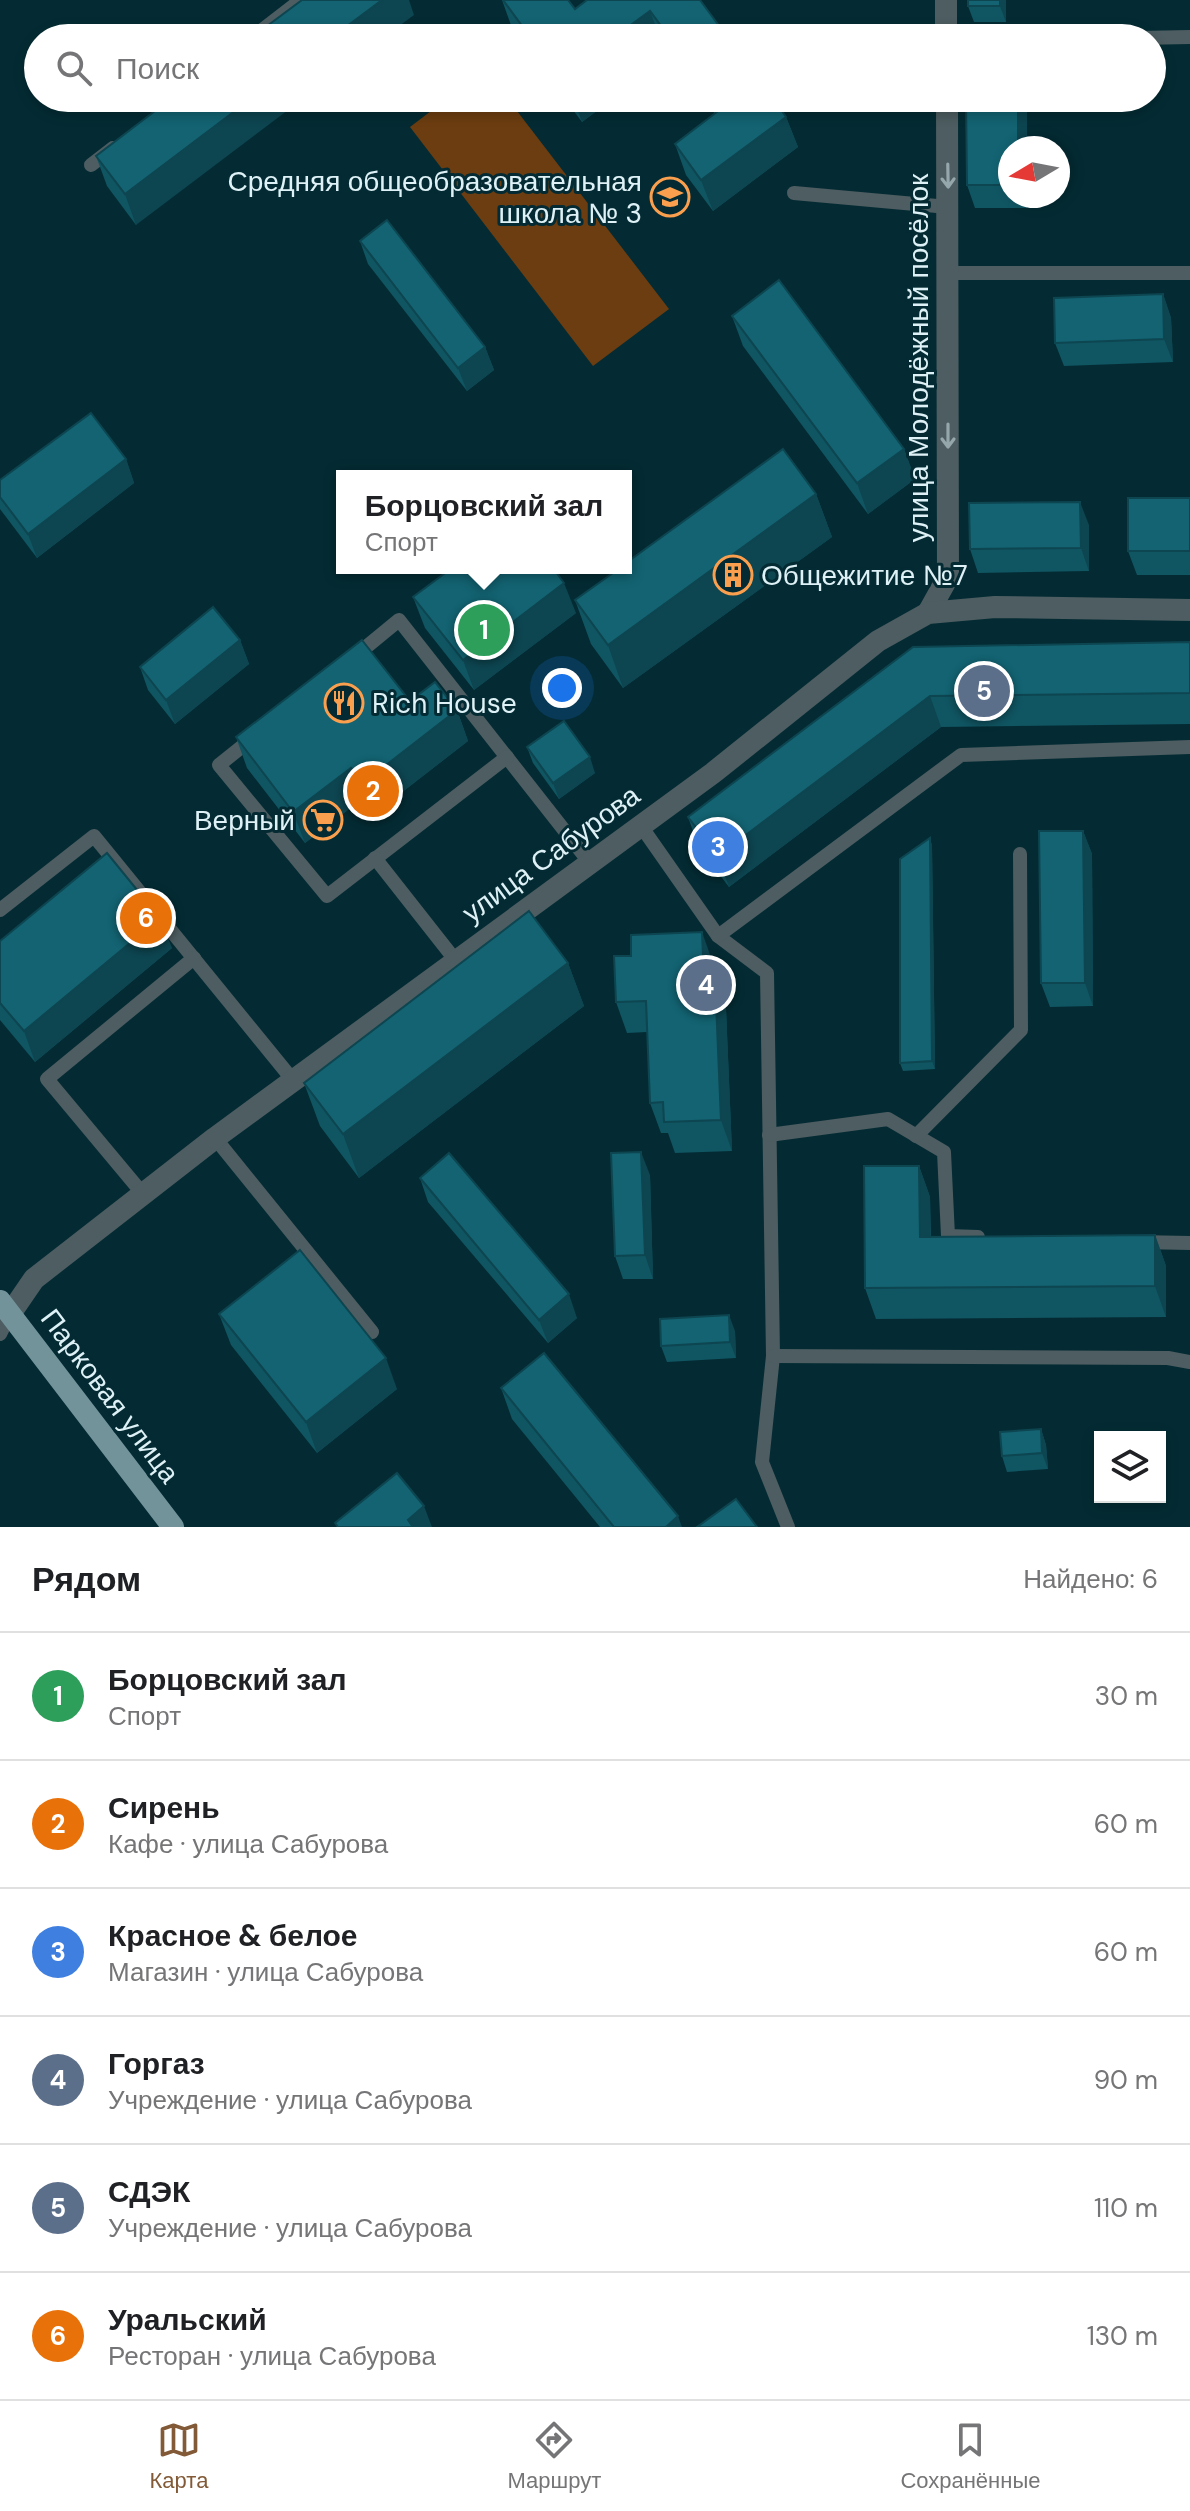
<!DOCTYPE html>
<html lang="ru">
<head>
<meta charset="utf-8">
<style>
  body { margin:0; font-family:"DM Sans",sans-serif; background:#f2f2f2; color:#202124 }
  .controls { position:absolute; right:24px; bottom:24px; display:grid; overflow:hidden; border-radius:0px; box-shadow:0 4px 12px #0003 }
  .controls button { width:72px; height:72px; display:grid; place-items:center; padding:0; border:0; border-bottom:2px solid #e0e0e0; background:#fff; color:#202124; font:40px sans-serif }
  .compass { position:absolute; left:998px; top:136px; width:72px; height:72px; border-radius:50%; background:#fff; box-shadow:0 4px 12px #0003; rotate:260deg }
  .you { position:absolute; left:562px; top:688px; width:28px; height:28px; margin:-20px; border:6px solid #fff; border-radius:50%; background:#1a73e8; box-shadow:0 0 0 12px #1a73e833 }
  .badge { display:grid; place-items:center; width:52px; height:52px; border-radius:50%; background:#825a37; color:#fff; font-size:26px; font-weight:700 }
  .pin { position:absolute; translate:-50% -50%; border:4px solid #fff; box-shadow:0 2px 8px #0006 }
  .popup { position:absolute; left:336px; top:470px; width:296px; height:104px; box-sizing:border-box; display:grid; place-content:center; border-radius:0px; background:#fff; filter:drop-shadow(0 2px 6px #0005); font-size:26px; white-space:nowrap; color:#757577 }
  .popup b { font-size:30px; color:#202124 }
  .popup::after { content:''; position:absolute; left:50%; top:100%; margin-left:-16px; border:16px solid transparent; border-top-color:#fff }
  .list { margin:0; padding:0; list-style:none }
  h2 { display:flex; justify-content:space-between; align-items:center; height:104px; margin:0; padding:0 32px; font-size:34px }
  h2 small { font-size:26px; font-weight:400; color:#757577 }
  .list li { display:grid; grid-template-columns:52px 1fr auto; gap:24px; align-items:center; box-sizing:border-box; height:128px; padding:0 32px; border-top:2px solid #e0e0e0 }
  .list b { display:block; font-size:30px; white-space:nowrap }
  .list p { margin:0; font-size:26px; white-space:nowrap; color:#757577 }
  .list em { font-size:26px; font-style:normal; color:#757577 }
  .icon { flex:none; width:44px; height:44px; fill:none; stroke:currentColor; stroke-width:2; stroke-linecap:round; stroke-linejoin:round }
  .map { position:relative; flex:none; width:1190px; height:1527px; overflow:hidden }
  .search { position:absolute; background:#fff; box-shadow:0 4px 12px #0003; left:24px; right:24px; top:24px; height:88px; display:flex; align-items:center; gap:20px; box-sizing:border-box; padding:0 28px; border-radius:44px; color:#757577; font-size:30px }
  .sheet { height:872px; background:#fff }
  nav { display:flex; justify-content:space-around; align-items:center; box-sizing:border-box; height:112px; border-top:2px solid #e0e0e0; background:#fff; font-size:22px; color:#757577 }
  nav a { display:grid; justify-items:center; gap:4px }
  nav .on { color:#825a37 }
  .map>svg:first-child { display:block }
</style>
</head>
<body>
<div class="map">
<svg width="1190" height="1527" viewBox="0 0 1190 1527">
  <rect width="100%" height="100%" fill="#042b33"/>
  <!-- green -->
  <path fill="#6c3d10" d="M448,98H507L669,309L593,366L410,127Z"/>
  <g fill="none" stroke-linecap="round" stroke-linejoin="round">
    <!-- service -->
    <g stroke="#4d5d61" stroke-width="14">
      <path d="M252,38L301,0"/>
      <path d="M1138,38L1190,37"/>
      <path d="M91,165L113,148"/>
      <path d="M794,193L948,207"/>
      <path d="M948,273H1190"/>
      <path d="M354,657L399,620L590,863"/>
      <path d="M254,737L219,765L327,896L507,757"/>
      <path d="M641,826L718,936L767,973L773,1356L762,1462L788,1527"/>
      <path d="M375,858L456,961"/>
      <path d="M0,910L94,836L292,1079"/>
      <path d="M718,936L961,755L1190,747"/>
      <path d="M769,1135L888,1119L944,1152L948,1236L978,1237"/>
      <path d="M916,1136L1021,1030L1020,854"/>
      <path d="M215,1138L372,1332"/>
      <path d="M143,1194L47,1079L194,958"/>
      <path d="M1138,1242L1190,1243"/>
      <path d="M0,1334L10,1314"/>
      <path d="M773,1356L1168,1358L1190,1362"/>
    </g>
    <!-- minor -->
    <g stroke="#4d5d61" stroke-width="22">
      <path d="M946,0V38"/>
      <path d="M928,613L948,577L947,98"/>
      <path d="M10,1314L34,1279L215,1138L713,773L878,641L928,613L995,607L1190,610"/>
    </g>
    <!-- primary -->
    <path stroke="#73939b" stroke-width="22" d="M0,1301L173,1527"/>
  </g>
  <!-- wall -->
  <g fill="#105562">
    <path d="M502,0H568L575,9L700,0L728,38H520L512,28Z"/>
    <path d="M968,0H1006V22H974L968,6Z"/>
    <path d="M172,98L136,225L107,186L96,156Z"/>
    <path d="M564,98H614L582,122Z"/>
    <path d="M703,98H773L786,117L798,147L713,211L686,175L675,144L715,114Z"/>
    <path d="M1018,98H1024L1027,104V148H1010V196H1027V208H975L967,185Z"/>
    <path d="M360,241L485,347L494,370L467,391L368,264Z"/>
    <path d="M1163,294L1171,318L1173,362L1064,366L1055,343Z"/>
    <path d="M732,316L904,449L915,479L868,514L743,346Z"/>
    <path d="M126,459L134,483L37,558L0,509V480Z"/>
    <path d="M816,494L832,537L623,688L591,644L575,600Z"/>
    <path d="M1190,498V575H1137L1128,551Z"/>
    <path d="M1089,525V571L978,573L970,549Z"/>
    <path d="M413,597L576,613L474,690L425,628Z"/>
    <path d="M240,640L249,664L175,724L148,690L140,667Z"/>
    <path d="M1190,642V724L941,727L729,887L699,848L688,817L913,647Z"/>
    <path d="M410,701L457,710L468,741L374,814L362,799L305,843L247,768L236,737Z"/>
    <path d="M527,747L595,773L559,799L533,763Z"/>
    <path d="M1083,831L1092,854L1093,1006L1050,1007L1041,983Z"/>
    <path d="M930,838L932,846L935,1069L903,1071L900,1063Z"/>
    <path d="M0,941L172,948L35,1062L0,1020Z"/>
    <path d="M568,963L584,1006L359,1178L320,1126L304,1083Z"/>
    <path d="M713,963L714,978L726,1009L732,1151L675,1153L668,1133H661L650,1103L647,1032L627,1033L616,1002Z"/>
    <path d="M919,1166L930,1197L931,1237L1155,1235L1166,1266V1317L876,1319L865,1288Z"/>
    <path d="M650,1175L653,1279H623L615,1256Z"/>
    <path d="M420,1178L577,1318L548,1343L428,1202Z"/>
    <path d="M219,1314L397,1389L317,1453L231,1345Z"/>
    <path d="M735,1331L736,1358L667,1362L661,1346Z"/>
    <path d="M501,1388L682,1527H600L512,1419Z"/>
    <path d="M1041,1429L1046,1445L1048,1469L1007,1472L1002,1456Z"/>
  </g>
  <!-- shaded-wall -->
  <g fill="#0d4550">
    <path d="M382,0H409L414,15L383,38H331Z"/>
    <path d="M1000,0H1006V22L1000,6Z"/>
    <path d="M650,11L660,38H613Z"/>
    <path d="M252,98H304L136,225L125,194Z"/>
    <path d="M573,98H614L582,122Z"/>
    <path d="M1018,98H1024L1027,104V148H1018Z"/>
    <path d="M786,117L798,147L713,211L701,180Z"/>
    <path d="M1022,196H1027V208Z"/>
    <path d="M1163,294L1171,318L1173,362L1164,339Z"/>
    <path d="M485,347L494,370L467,391L458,368Z"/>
    <path d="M904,449L915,479L868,514L857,483Z"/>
    <path d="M126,459L134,483L37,558L28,534Z"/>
    <path d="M816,494L832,537L623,688L608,645Z"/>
    <path d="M1080,502L1089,525V571L1081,548Z"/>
    <path d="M564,583L576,613L474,690L463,660Z"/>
    <path d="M240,640L249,664L175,724L166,700Z"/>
    <path d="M930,696L941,727L729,887L718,856Z"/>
    <path d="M457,710L468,741L374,814L363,783Z"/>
    <path d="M590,757L595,773L559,799L553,783Z"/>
    <path d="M351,768L362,799L305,843L293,812Z"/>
    <path d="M1083,831L1092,854L1093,1006L1085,983Z"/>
    <path d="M930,838L932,846L935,1069L932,1061Z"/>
    <path d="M160,918L172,948L35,1062L24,1031Z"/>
    <path d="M702,932L713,963L715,1009L704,978Z"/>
    <path d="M568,963L584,1006L359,1178L343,1134Z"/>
    <path d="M715,978L726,1009L732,1151L721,1120Z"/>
    <path d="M641,1152L650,1175L653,1279L645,1255Z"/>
    <path d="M919,1166L930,1197L931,1268L920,1237Z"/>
    <path d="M1155,1235L1166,1266V1317L1155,1286Z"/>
    <path d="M569,1294L577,1318L548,1343L539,1320Z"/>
    <path d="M729,1315L735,1331L736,1358L730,1342Z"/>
    <path d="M386,1358L397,1389L317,1453L306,1422Z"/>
    <path d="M1041,1429L1046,1445L1048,1469L1042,1453Z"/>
    <path d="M424,1506L432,1527H410L408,1520Z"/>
    <path d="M678,1516L682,1527H666Z"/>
  </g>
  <!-- building -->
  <g fill="#136372" stroke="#0d4550" stroke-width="2">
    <path d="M302,0H382L331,38H251Z"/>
    <path d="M503,0H568L575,9L587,0H700L728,38H670L650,11L613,38H531Z"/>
    <rect x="968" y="0" width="32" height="6"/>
    <path d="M172,98H252L125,194L96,156Z"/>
    <path d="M715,98H773L786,117L701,180L675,144L722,108Z"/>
    <path d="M966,98H1018V148H1010V185H967Z"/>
    <path d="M387,220L485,347L458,368L360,241Z"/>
    <path d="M779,280L904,449L857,483L732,316Z"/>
    <path d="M1163,294L1164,339L1055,343L1054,298Z"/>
    <path d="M91,413L126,459L28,534L0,497V480Z"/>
    <path d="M783,449L816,494L608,645L575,600L620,568H626V563Z"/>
    <rect x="1128" y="498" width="62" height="53"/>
    <path d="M1080,502L1081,548L970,549L969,503Z"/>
    <path d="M452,568H553L564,583L463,660L413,597Z"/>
    <path d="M213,607L240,640L166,700L140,667Z"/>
    <path d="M362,640L410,701L435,682L457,710L363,783L351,768L293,812L236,737Z"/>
    <path d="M1190,642V693L930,696L718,856L688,817L913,647Z"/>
    <path d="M564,721L590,757L553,783L527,747Z"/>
    <path d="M1039,831H1083L1085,983H1041Z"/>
    <path d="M930,838L932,1061L900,1063V859Z"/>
    <path d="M107,853L160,918L24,1031L0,1003V941Z"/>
    <path d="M529,911L568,963L343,1134L304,1083Z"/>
    <path d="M702,932L704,978H715L721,1120L664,1122L663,1102L650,1103L646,1001L616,1002L614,956H631V935Z"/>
    <path d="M641,1152L645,1255L615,1256L611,1153Z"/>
    <path d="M449,1153L569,1294L539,1320L420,1178Z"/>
    <path d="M864,1166H919L920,1237L1155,1235V1286L865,1288Z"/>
    <path d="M300,1250L386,1358L306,1422L219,1314Z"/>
    <path d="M729,1315L730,1342L661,1346L660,1319Z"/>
    <path d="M544,1353L678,1516L666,1527H614L501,1388Z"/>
    <path d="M1041,1429L1042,1453L1002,1456L1000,1432Z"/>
    <path d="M397,1473L424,1506L408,1520L413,1527H338L335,1523Z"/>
    <path d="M736,1499L757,1527H697Z"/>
  </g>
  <!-- one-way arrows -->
  <defs><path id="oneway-shaft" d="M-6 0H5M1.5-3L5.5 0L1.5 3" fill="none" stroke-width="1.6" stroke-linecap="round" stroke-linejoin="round" transform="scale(2)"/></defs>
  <g stroke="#96a7ac">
    <use href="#oneway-shaft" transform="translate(948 176) rotate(89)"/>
    <use href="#oneway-shaft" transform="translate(948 436) rotate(90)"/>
  </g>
  <!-- icons -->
  <defs>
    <g id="school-ring" transform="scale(2)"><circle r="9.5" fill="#042b33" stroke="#fa9f4e" stroke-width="1.5"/><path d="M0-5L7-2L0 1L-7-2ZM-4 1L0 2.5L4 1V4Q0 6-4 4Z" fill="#fa9f4e"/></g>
    <g id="building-ring" transform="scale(2)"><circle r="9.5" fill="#042b33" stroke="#fa9f4e" stroke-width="1.5"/><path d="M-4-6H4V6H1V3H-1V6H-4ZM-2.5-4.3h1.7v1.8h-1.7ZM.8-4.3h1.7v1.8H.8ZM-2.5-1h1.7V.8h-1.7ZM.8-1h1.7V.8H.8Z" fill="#fa9f4e"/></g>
    <g id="restaurant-ring" transform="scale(2)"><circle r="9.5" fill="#042b33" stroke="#fa9f4e" stroke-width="1.5"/><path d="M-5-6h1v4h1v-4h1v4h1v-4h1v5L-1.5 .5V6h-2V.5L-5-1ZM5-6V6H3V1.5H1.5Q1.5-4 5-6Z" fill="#fa9f4e"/></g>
    <g id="supermarket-ring" transform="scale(2)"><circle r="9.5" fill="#042b33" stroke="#fa9f4e" stroke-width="1.5"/><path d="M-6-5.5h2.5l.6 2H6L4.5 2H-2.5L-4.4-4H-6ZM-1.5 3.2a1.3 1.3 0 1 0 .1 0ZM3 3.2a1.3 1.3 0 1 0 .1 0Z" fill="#fa9f4e"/></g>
  </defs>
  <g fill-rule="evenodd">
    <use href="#school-ring" x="670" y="197"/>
    <use href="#building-ring" x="733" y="575"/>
    <use href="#restaurant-ring" x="344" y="703"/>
    <use href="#supermarket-ring" x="323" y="820"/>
  </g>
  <g text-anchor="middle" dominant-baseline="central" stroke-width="6" stroke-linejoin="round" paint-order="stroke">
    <!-- poi labels -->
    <g font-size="28" fill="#def1f6" stroke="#042b33" text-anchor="end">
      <text x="642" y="181">Средняя общеобразовательная<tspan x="642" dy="32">школа № 3</tspan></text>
      <text x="761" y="575" text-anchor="start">Общежитие №7</text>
      <text x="372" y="703" text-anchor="start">Rich House</text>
      <text x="295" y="820">Верный</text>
    </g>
    <!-- street labels -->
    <g font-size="28" fill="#def1f6" stroke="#042b33">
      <text transform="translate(918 358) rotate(-90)">улица Молодёжный посёлок</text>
      <text transform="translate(551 854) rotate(-36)">улица Сабурова</text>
      <text transform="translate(110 1396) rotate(53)">Парковая улица</text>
    </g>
  </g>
</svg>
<div class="controls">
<button><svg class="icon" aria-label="layers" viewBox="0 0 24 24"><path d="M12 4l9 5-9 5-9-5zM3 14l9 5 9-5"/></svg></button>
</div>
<svg class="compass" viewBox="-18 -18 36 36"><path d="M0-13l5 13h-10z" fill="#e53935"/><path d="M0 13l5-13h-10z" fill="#757577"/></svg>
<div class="you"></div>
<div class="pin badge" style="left:484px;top:630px;background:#2e9e5b">1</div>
<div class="popup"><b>Борцовский зал</b>Спорт</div>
<div class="pin badge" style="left:373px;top:791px;background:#e8710a">2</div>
<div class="pin badge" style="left:718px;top:847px;background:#3f7fe0">3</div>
<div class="pin badge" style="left:706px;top:985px;background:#5c6f8a">4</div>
<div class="pin badge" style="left:984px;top:691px;background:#5c6f8a">5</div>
<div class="pin badge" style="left:146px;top:918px;background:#e8710a">6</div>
<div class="search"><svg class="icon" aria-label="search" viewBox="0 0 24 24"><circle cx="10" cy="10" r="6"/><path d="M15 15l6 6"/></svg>Поиск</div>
</div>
<section class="sheet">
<h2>Рядом<small>Найдено: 6</small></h2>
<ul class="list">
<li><span class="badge" style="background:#2e9e5b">1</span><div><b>Борцовский зал</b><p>Спорт</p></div><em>30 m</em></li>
<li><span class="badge" style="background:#e8710a">2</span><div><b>Сирень</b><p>Кафе · улица Сабурова</p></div><em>60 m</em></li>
<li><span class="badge" style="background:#3f7fe0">3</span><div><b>Красное &amp; белое</b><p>Магазин · улица Сабурова</p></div><em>60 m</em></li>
<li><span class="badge" style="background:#5c6f8a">4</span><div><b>Горгаз</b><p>Учреждение · улица Сабурова</p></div><em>90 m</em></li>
<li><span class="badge" style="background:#5c6f8a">5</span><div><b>СДЭК</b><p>Учреждение · улица Сабурова</p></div><em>110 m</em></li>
<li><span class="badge" style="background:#e8710a">6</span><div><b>Уральский</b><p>Ресторан · улица Сабурова</p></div><em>130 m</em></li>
</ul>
</section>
<nav>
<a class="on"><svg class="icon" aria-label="map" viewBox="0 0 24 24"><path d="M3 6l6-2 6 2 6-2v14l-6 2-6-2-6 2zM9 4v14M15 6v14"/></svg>Карта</a>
<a><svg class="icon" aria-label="directions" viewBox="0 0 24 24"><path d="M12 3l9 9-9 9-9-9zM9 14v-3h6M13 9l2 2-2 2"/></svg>Маршрут</a>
<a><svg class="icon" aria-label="saved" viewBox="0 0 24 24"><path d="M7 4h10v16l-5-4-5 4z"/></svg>Сохранённые</a>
</nav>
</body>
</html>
